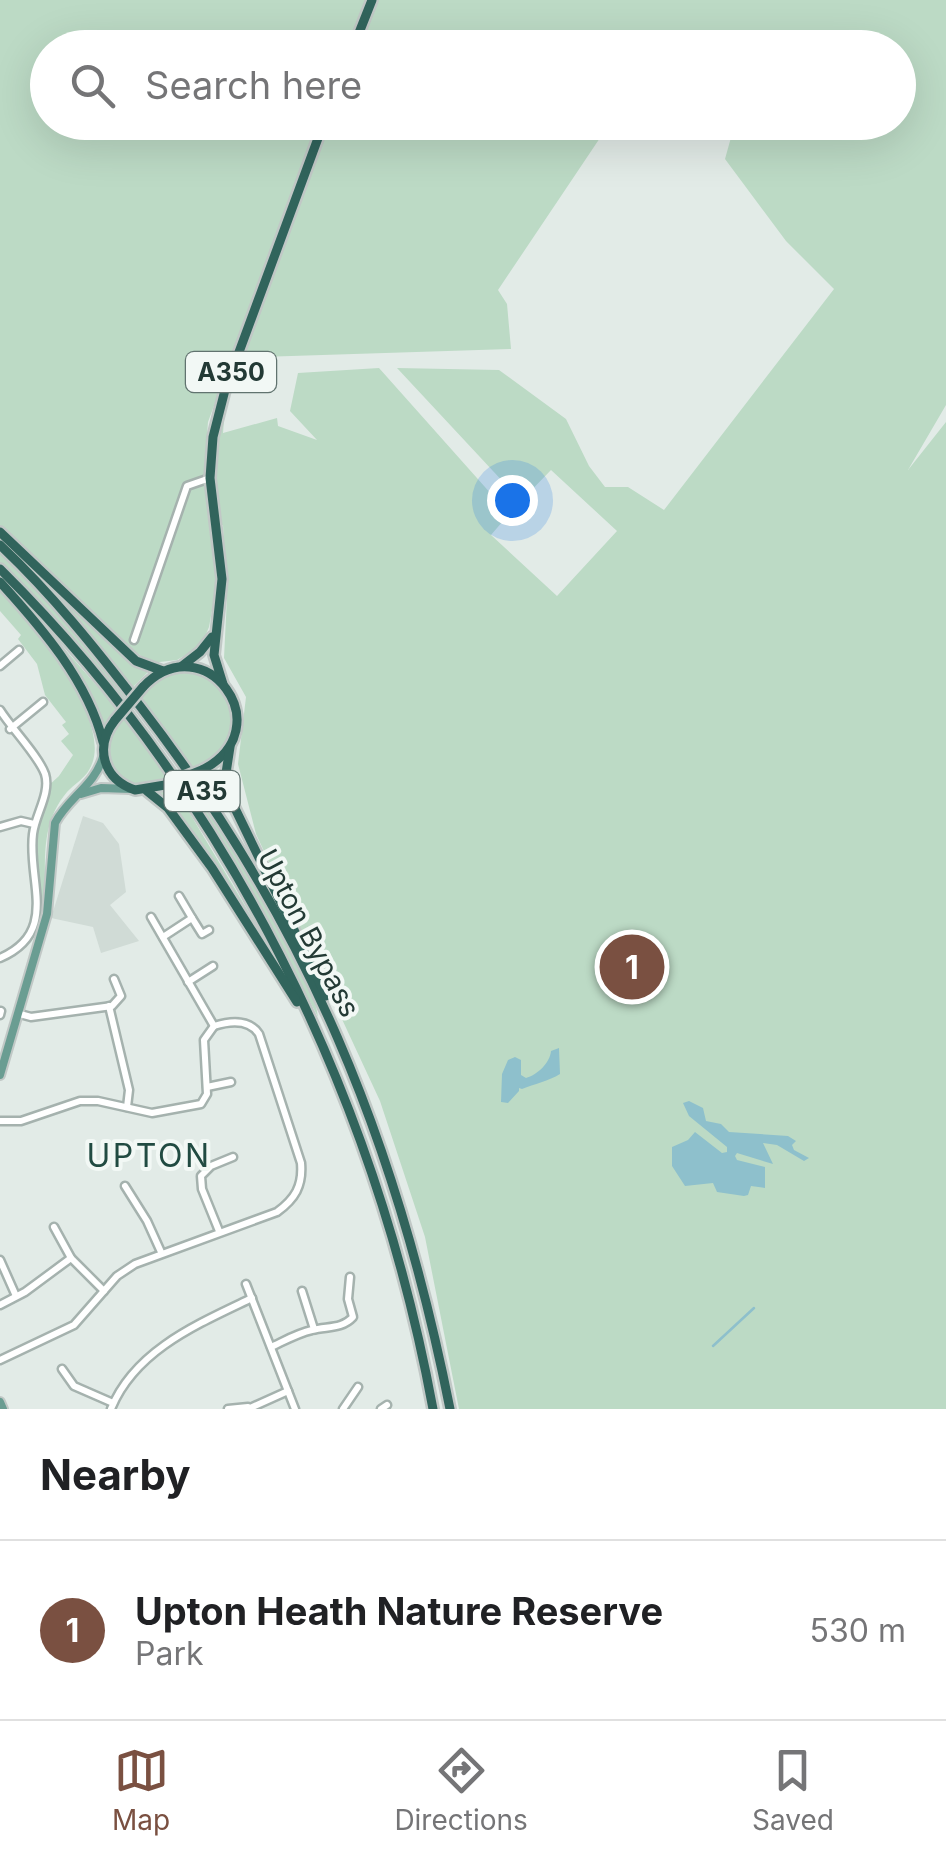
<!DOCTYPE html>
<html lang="en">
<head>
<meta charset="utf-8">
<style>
  body { margin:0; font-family:Inter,sans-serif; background:#f6f6f6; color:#202124 }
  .you { position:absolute; left:512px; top:500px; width:35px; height:35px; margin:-25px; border:8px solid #fff; border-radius:50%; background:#1a73e8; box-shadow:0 0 0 15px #1a73e833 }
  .badge { display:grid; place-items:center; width:65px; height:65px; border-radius:50%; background:#7a5041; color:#fff; font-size:32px; font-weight:700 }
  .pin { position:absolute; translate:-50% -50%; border:5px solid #fff; box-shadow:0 2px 10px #0006 }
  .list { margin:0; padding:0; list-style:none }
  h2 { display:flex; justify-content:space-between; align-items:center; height:130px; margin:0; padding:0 40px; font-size:42px }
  h2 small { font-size:32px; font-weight:400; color:#757577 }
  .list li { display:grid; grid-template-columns:65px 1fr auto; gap:30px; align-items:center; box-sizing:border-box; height:180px; padding:0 40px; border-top:2px solid #e0e0e0 }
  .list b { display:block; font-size:38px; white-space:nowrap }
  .list p { margin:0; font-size:32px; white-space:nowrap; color:#757577 }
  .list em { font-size:32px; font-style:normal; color:#757577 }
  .icon { flex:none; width:55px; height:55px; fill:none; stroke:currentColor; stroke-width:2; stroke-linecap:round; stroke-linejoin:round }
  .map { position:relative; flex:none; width:946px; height:1409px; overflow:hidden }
  .search { position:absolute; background:#fff; box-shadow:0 10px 40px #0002; left:30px; right:30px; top:30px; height:110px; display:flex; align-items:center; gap:25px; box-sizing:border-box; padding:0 35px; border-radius:55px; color:#757577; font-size:38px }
  .sheet { height:310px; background:#fff }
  nav { display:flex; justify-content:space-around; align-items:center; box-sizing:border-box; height:140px; border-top:2px solid #e0e0e0; background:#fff; font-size:28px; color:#757577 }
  nav a { display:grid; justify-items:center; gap:5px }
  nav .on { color:#7a5041 }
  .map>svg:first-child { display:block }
</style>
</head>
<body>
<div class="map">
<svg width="946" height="1409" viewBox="0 0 946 1409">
  <rect width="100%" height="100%" fill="#e2ebe7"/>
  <!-- built -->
  <path fill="#d0dbd6" d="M83,816L103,823L119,844L126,892L110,905L139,941L101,953L93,927L51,918Z"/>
  <!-- green -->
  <g fill="#bcdac5">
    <path d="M0,0H946V405L908,470L946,422V1409H459L425,1237L380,1101L256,834L238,764L246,697L224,658L227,597L223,525H218C212,480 213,453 225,408L223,433L277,418L278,426L317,440L290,411L298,373L379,368L509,514L491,535L557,596L617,531L551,470L521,501L397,368L499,370L566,419L589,466L605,487H628L664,510L834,289L786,241L725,159L735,123L898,122V48H48V122L610,123L498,290L507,304L511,349L260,357L252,353L233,354L208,422L204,473L218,577L209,627L201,646L177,660L151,663L126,645L0,526Z"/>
    <path d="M0,536L137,668L148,672L132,688Z"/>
    <path d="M0,553L47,601L127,694L123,700L0,565Z"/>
    <path d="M0,591C30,625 118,723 89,770C84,779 74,784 67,792C39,825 46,863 45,903L39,901L32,840L47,787L59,776L73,755L61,741L69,734L62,725L66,722L45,695L37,664L18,639L21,635L0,611Z"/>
    <path d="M16,593L116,708L103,726L85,691L15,596Z"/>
    <path d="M186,671C225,676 248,719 221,751C214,760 202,763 192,767L141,697C154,681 165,674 186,671Z"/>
    <path d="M123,717L167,778L156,783L133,785C103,769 103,741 123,717Z"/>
    <path d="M190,780C228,838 266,897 296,960C305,979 315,996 318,1017L248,884L185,782Z"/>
    <path d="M174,787L280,964H278L233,893L173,808L156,794Z"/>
  </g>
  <!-- water -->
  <g fill="#8ec0cc">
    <path d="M559,1048L560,1074C549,1081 534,1084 522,1089L519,1088V1091L508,1103L501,1102L502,1074L508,1060L515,1057L521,1060V1075L526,1078C537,1075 550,1063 551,1051Z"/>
    <path d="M689,1101L703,1108L706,1121L721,1124L729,1132L788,1136L796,1141L792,1145L794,1150L809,1158L804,1161L777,1145L763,1143L773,1164L737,1153L735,1156L737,1160L765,1167V1188L751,1186L748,1195L744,1196L717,1192L713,1183L685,1186L672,1166V1147L688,1140L695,1132L722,1153L727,1152V1147L689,1116L683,1103Z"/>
  </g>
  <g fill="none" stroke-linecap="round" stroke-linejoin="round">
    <!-- stream -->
    <path stroke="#8ec0cc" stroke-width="2.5" d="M713,1346L754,1308"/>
    <!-- minor casing -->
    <g stroke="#a5b2ae" stroke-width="11">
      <g id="minor">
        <path d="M134,640L187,486L210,478"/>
        <path d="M0,666L19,650"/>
        <path d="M0,710C12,729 38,755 45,774C51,793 35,815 33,834C27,881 60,932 0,958"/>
        <path d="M10,729L43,702"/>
        <path d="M0,827L21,821L34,824"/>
        <path d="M151,917L214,1026"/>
        <path d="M192,918L202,934L209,930"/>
        <path d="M163,937L192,918L179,896"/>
        <path d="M188,982L213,966"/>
        <path d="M109,1006L129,1090L127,1107"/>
        <path d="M20,1014L31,1017L112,1006L121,996L114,979"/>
        <path d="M0,1015L1,1011"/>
        <path d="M207,1087L231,1082"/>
        <path d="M0,1121H21L80,1101H98L152,1113L201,1104L207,1094L204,1040L214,1026"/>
        <path d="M125,1186L147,1221L161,1252"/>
        <path d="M54,1227L71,1258L104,1291"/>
        <path d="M219,1231L202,1189L201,1176L211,1166L233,1157"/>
        <path d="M0,1260L16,1296"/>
        <path d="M246,1284L295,1409"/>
        <path d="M302,1291L314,1329"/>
        <path d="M0,1305L25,1292L71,1258"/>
        <path d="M271,1347C284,1341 298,1333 312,1330C328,1326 342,1329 353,1317L348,1299L350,1277"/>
        <path d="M0,1360L74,1325L117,1276L135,1264L277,1212C295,1199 303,1186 301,1163L259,1034C249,1019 230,1021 214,1026"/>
        <path d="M62,1369L74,1386L113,1403"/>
        <path d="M111,1409C135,1350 198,1324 252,1298"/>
        <path d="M228,1409L248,1407"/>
        <path d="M248,1409L288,1391"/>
        <path d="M343,1409L358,1387"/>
        <path d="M381,1409L387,1405"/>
      </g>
    </g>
    <!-- major casing -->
    <g stroke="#c1c8c6" stroke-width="12">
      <g id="major">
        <path d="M81,794L101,788L131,789"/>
        <path d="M0,1075L47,914L55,823C68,798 95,785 103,757"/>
        <path d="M0,1402L3,1409"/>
      </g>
    </g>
    <!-- highway casing -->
    <g stroke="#c1c8c6" stroke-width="14">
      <g id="highway">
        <path d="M353,48L372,0"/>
        <path d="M0,532L136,661L163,671"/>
        <path d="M0,545C52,594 96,649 140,706C307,922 397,1142 450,1409"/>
        <path d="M0,569C228,795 375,1095 433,1409"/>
        <path d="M0,582C41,627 88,681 103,742"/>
        <path d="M182,666L200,652L212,637"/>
        <path d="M223,684L214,655L222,579L210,478L213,437L225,390L324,122"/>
        <path d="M143,687C204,623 284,728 202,770"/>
        <path d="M115,720C94,747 103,779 135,790L165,785"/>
        <path d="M230,747L226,773L229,796L326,996"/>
        <path d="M147,791L168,808L212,868L297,1002"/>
      </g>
    </g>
    <!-- minor -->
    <use href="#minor" stroke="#fff" stroke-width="6"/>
    <!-- major -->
    <use href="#major" stroke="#6a9d92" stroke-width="8"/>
    <!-- highway -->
    <use href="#highway" stroke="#31645c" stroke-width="9"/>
    <!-- highway-bridge casing -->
    <g stroke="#c1c8c6" stroke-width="14" stroke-linecap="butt">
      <g id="highway-bridge">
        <path d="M115,720L143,687"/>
        <path d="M165,785L202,770"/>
      </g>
    </g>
    <!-- highway-bridge -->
    <use href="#highway-bridge" stroke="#31645c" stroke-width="9"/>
  </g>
  <g text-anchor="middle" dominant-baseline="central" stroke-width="8" stroke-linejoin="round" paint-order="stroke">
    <!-- shield labels -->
    <g fill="#f2f8f5" stroke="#61736f" stroke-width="2.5">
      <rect x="186" y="352" width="90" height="40" rx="8"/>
      <rect x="164.5" y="771" width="75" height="40" rx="8"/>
    </g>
    <g font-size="25" font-weight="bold" fill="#233a35">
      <text x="231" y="372">A350</text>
      <text x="202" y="791">A35</text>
    </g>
    <!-- street labels -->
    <g font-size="28" fill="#233a35" stroke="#f2f8f5">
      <text transform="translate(309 933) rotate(62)">Upton Bypass</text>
    </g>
    <!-- quarter labels -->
    <g font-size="32" letter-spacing="2.5" fill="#214b42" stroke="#f2f8f5">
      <text x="149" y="1155">UPTON</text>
    </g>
  </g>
</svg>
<div class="you"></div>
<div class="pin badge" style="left:632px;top:967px">1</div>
<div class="search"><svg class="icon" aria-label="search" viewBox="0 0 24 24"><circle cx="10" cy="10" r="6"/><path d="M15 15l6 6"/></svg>Search here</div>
</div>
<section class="sheet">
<h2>Nearby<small></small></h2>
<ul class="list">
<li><span class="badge">1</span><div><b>Upton Heath Nature Reserve</b><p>Park</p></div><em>530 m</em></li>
</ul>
</section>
<nav>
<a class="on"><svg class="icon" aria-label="map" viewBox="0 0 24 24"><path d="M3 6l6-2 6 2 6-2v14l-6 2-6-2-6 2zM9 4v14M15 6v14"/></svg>Map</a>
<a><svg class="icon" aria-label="directions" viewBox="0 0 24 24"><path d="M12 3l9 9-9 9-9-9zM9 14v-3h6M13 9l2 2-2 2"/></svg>Directions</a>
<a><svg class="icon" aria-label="saved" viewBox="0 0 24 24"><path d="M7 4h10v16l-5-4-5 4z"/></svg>Saved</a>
</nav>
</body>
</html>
